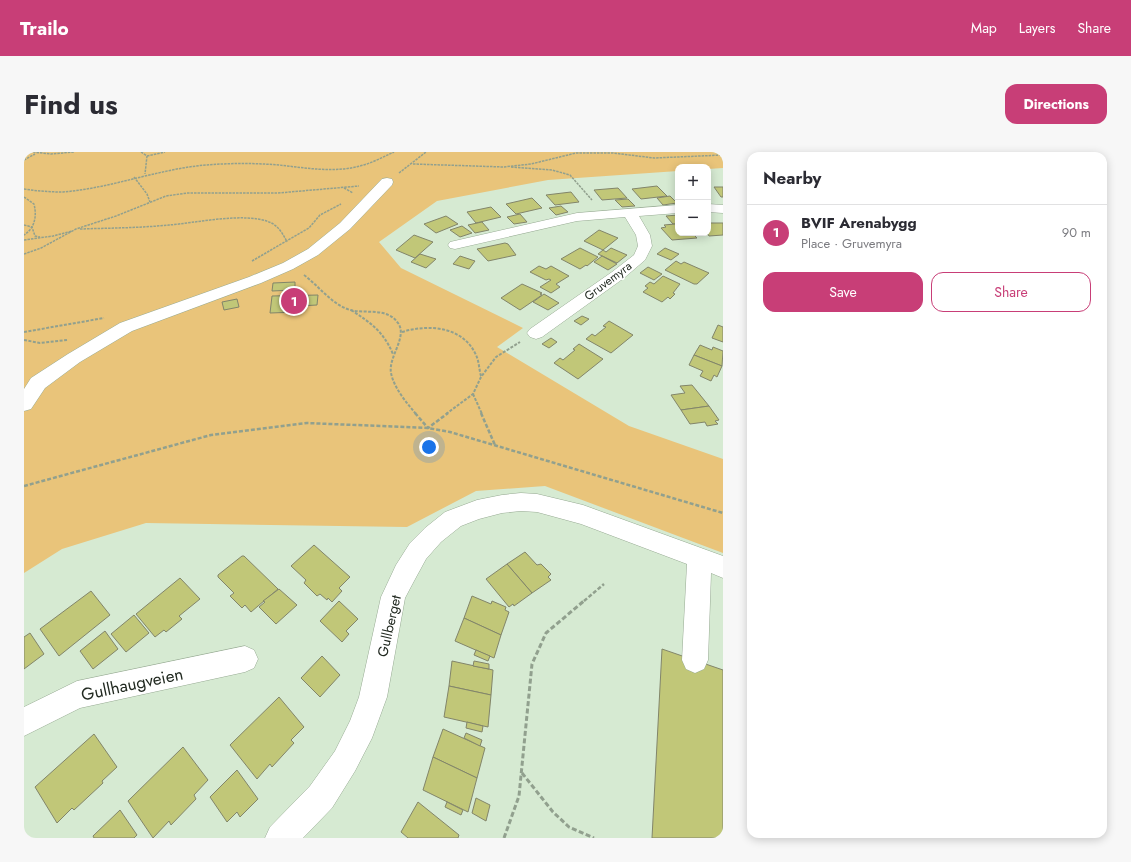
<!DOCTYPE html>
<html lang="en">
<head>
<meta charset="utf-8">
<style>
  body { margin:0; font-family:Jost,sans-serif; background:#f7f7f7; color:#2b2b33 }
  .controls { position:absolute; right:12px; top:12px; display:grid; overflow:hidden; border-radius:8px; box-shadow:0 2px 10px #0003 }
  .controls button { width:36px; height:36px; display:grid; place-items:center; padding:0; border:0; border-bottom:1px solid #e1e1e2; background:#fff; color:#2b2b33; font:20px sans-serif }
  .you { position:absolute; left:405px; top:295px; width:14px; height:14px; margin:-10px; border:3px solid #fff; border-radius:50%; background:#1a73e8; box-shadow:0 0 0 6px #1a73e833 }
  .badge { display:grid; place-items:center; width:26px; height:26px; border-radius:50%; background:#c83e77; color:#fff; font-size:13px; font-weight:700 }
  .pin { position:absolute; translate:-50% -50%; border:2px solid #fff; box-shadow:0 1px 4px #0006 }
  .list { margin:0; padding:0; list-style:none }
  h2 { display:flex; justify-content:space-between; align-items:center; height:52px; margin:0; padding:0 16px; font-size:17px }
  h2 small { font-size:13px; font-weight:400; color:#7c7c81 }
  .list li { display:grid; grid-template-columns:26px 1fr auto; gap:12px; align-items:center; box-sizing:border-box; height:56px; padding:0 16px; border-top:1px solid #e1e1e2 }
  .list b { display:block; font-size:15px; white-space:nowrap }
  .list p { margin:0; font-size:13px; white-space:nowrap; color:#7c7c81 }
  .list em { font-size:13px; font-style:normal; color:#7c7c81 }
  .actions { display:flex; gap:8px; padding:12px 16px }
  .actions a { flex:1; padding:9px 0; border:1px solid #c83e77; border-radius:12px; text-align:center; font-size:14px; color:#c83e77 }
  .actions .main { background:#c83e77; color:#fff }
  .map { position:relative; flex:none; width:699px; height:686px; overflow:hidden; border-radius:12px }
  header { display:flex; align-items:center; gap:24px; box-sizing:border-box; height:56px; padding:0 20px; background:#c83e77; color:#fff }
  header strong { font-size:19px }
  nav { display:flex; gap:22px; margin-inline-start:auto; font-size:14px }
  .intro { display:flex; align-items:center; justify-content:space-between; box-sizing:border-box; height:96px; padding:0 24px }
  h1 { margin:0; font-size:28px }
  .button { padding:10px 18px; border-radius:12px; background:#c83e77; color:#fff; font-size:14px; font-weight:700 }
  main { display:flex; gap:24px; padding:0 24px }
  aside { flex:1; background:#fff; border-radius:12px; box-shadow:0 2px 10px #0003 }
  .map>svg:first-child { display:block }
</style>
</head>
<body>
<header>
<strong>Trailo</strong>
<nav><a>Map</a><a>Layers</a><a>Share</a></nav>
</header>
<div class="intro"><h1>Find us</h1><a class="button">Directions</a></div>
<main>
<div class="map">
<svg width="699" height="686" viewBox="0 0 699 686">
  <rect width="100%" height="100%" fill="#d6ead2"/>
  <!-- green -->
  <path fill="#e9c47a" d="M0,0H699V16L684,17V15H654V19L524,28L413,49L355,90L377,116L499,176L473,195L605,274L699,307V401L521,334L452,339L383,375L122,371L38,397L0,421Z"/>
  <!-- building -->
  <g fill="#c1c778" stroke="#82856a">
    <path d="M633,34L643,44L617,47L608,37Z"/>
    <path d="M690,35H699V45H697Z"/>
    <path d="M594,36L603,46L578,48L570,38Z"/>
    <path d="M547,40L555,50L531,53L522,43Z"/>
    <path d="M646,44L653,51L639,53L633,46Z"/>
    <path d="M508,46L518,56L492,62L482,52Z"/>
    <path d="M604,47L611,54L598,55L591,48Z"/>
    <path d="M537,54L544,60L532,63L525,56Z"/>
    <path d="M467,55L477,65L452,71L443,60Z"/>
    <path d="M496,62L503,70L490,72L483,65Z"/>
    <path d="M654,63V72H649L642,64Z"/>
    <path d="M422,64L434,72L412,81L400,72Z"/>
    <path d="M458,70L465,78L451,81L444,73Z"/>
    <path d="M684,71H699V83L685,84L683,81Z"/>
    <path d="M651,72L654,74V81H668L673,86L648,88L637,76L642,75L640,73Z"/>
    <path d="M438,74L448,81L436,85L426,78Z"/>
    <path d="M575,78L594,86L579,98L560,89Z"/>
    <path d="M390,83L409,90L391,106L372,98Z"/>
    <path d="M481,91L484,92L492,103L464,109L453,97Z"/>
    <path d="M556,96L574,105L563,114L562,113L556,117L537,107Z"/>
    <path d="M587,96L603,103L593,111L574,102L579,98L582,100Z"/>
    <path d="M641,96L655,102L647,108L633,102Z"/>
    <path d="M396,102L412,107L402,116L387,110Z"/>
    <path d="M436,104L451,109L445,117L429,112Z"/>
    <path d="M578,104L593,112L584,118L570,110Z"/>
    <path d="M652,109L657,112L660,110L685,121L673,132H670L641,118Z"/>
    <path d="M515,114L522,117L527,114L545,124L532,132L536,135L527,141L516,135L527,128L525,127L522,128L506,120Z"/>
    <path d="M624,115L638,122L630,128L616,121Z"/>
    <path d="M639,124L656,132L649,141L651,142L646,147L644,145L638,150L619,140L624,136L621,134L626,130L630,132Z"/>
    <path d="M271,130V138L248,139L249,131Z"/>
    <path d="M498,132L518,141L516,142L518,143L496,158L477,146Z"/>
    <path d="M520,142L535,151L524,158L509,150Z"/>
    <path d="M294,143L293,153L275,154V160L246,161L248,144Z"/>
    <path d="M213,147L215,155L200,158L198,150Z"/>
    <path d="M558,164L565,167L557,173L550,169Z"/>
    <path d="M585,169L609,183L587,201L562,187L568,182L571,184L582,175L579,174Z"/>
    <path d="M694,173L699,175V190L688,186Z"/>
    <path d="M527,186L533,190L525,196L518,192Z"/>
    <path d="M555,192L579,207L554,227L530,211L536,206L539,208L551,198L549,197Z"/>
    <path d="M676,193L688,198L689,195L699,199L698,214L670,203Z"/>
    <path d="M670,203L698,214L693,225L690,223L687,229L676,224L679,219L665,213Z"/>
    <path d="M668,233L685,254L657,258L647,243L661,241L656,234Z"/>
    <path d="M685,254L695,268L691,269L694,272L683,274L681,270L666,272L657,258Z"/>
    <path d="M290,393L326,425L315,436L318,439L308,450L304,446L303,448L296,442L293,444L280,431L282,428L267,414Z"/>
    <path d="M501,400L513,413L517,412L527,422L524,425L527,428L508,441L483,412Z"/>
    <path d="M218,404H220L254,437L227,460L221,453L218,456L206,444L210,441L194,425V423Z"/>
    <path d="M483,412L508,441L490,454L489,452L485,455L462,427Z"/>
    <path d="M156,426L176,447L155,464L158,467L142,480L140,478L131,485L112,462Z"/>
    <path d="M255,437L273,453L252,472L235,455L241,450L239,449Z"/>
    <path d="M67,439L86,463L35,504L16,477Z"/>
    <path d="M448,444L467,452L468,449L482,455L481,458L485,460L477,483L440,466Z"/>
    <path d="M315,449L334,467L322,479L325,482L318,490L296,469Z"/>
    <path d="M110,463L125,481L102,500L87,482Z"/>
    <path d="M440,466L477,483L470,506L431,489Z"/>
    <path d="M81,479L94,497L69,517L56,499Z"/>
    <path d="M6,481L20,502L0,517V485Z"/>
    <path d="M638,497L699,518V686H628Z"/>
    <path d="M452,498L466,504L464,509L450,503Z"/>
    <path d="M298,504L316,523L296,545L277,526Z"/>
    <path d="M428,509L469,518L467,543L425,534Z"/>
    <path d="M450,509L465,512V517L449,514Z"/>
    <path d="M425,534L467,543L464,575L420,565Z"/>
    <path d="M255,545L280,575L267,588L270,591L248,615L246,612L233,627L206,593Z"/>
    <path d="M443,570L459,574L458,580L442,576Z"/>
    <path d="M419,577L461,596L453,626L409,605Z"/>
    <path d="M442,581L458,588L456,594L440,586Z"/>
    <path d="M70,582L93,615L78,629L79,631L50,658L48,656L33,671L11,635Z"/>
    <path d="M159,595L184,628L170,643L172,647L147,673L145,669L129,686L104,649Z"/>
    <path d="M409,605L453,626L444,660L399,638Z"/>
    <path d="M213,618L234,647L216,665L213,660L203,670L186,645Z"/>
    <path d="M452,646L466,653L462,669L448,661Z"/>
    <path d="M394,650L435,683L434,686H384L377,680Z"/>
    <path d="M423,650L439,658L437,663L421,655Z"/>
    <path d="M96,658L113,683L110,686H70L69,684Z"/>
  </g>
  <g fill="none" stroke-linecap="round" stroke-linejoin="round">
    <!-- minor casing -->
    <g stroke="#97aa93" stroke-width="1">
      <g id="minor">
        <path d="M363,26L368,27L369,30L368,33L326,77L294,103L269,117L237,131L108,179L56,210L21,236L7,257L0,259V237L7,226L44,202L96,171L225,125L259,111L284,97L316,71L358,27Z"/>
        <path d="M684,52L699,53V61L684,60Z"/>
        <path d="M654,53V61L615,64L626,83L628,94L621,108L600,126L518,185L512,187L506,185L503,181L506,177L588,120L610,103L614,94L612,83L601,65L553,69L431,97L426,96L424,93L426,90L553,61Z"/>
        <path d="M497,341L513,342L559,353L699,404V426L687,421L684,508L680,517L671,521L662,517L658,508L663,412L557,372L513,360L497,359L478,361L455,367L437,374L417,390L402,407L390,429L381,446L363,545L348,586L331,619L308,656L279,686H241L246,675L286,634L311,599L326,569L335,545L357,445L372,413L386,391L401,376L421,360L453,348L478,343Z"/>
        <path d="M221,494L230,498L234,507L230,516L221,520L56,556L0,584V555L53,529Z"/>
      </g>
    </g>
    <!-- path-far3 -->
    <g stroke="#91a08e" stroke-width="1.5" stroke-dasharray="2.5 1" stroke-linecap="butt">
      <path d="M9,0L27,2L50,0"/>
      <path d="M117,0L123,4L121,22"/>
      <path d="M123,4L141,0"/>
      <path d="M0,8L11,2"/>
      <path d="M389,12L480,15L507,12L552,1H589L630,6L699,3"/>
      <path d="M487,15L528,18L546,23L568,48"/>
      <path d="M375,21L402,0"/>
      <path d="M110,25L123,42L126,50"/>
      <path d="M320,36L329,41"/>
      <path d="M0,37C13,39 26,40 39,40C88,36 134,17 182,13C206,11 231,11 255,13C282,16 310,21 336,14C348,11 359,5 370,0"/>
      <path d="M0,45L10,52C13,64 11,76 0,83"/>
      <path d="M0,73L8,75L11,84L16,85"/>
      <path d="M56,77C86,76 115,76 145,73C171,71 221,60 245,70C254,73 259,82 263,90"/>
      <path d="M0,88L29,84L48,79"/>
      <path d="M0,102L17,96L52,77L92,64L142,44L163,41H254L335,34"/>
      <path d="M228,109L285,76L296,63L317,52"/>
    </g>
    <!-- path-far2 -->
    <g stroke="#91a08e" stroke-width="2" stroke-dasharray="3 1.5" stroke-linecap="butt">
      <path d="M280,123C295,134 307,152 326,158C341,162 363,155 374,171C384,185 364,205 367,221C370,236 382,250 392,262"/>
      <path d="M327,158C347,171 359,179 369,202"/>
      <path d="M0,180L80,166"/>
      <path d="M378,180C404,172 439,174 452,203C455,209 455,217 457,224"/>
      <path d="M0,188L16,191L43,188"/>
      <path d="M449,242L458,262"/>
      <path d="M422,262L449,242L457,225L472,205L496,190"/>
    </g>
    <!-- path-far1 -->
    <g stroke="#91a08e" stroke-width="2.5" stroke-dasharray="4 2" stroke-linecap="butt">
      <path d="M391,261L404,276L424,261"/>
      <path d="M457,261L471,293"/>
      <path d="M0,334L187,283L283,271L404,276L426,280L699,361"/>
      <path d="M560,449L580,432"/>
    </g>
    <!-- path -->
    <g stroke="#91a08e" stroke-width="3" stroke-dasharray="5 2.5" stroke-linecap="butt">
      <path d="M498,621L529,660L545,675L570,686"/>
      <path d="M480,686L495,644L508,512L522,481L561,448"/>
    </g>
    <!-- minor -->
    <use href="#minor" fill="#fff" fill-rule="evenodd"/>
  </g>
  <g text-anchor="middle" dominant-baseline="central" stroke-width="3" stroke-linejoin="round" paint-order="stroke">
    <!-- far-street labels -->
    <g font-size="12" fill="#212920" stroke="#fff">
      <text transform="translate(584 129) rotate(-37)">Gruvemyra</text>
    </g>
    <!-- street labels -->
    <g font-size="14" fill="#212920" stroke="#fff">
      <text transform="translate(365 474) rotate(-77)">Gullberget</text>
    </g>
    <!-- near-street labels -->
    <g font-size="17" fill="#212920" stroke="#fff">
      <text transform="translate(108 532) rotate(-12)">Gullhaugveien</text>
    </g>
  </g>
</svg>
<div class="controls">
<button>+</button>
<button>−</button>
</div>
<div class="you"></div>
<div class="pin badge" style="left:270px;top:149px">1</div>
</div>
<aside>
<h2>Nearby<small></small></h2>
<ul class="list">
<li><span class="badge">1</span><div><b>BVIF Arenabygg</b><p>Place · Gruvemyra</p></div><em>90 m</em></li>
</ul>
<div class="actions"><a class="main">Save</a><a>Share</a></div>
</aside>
</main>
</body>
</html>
